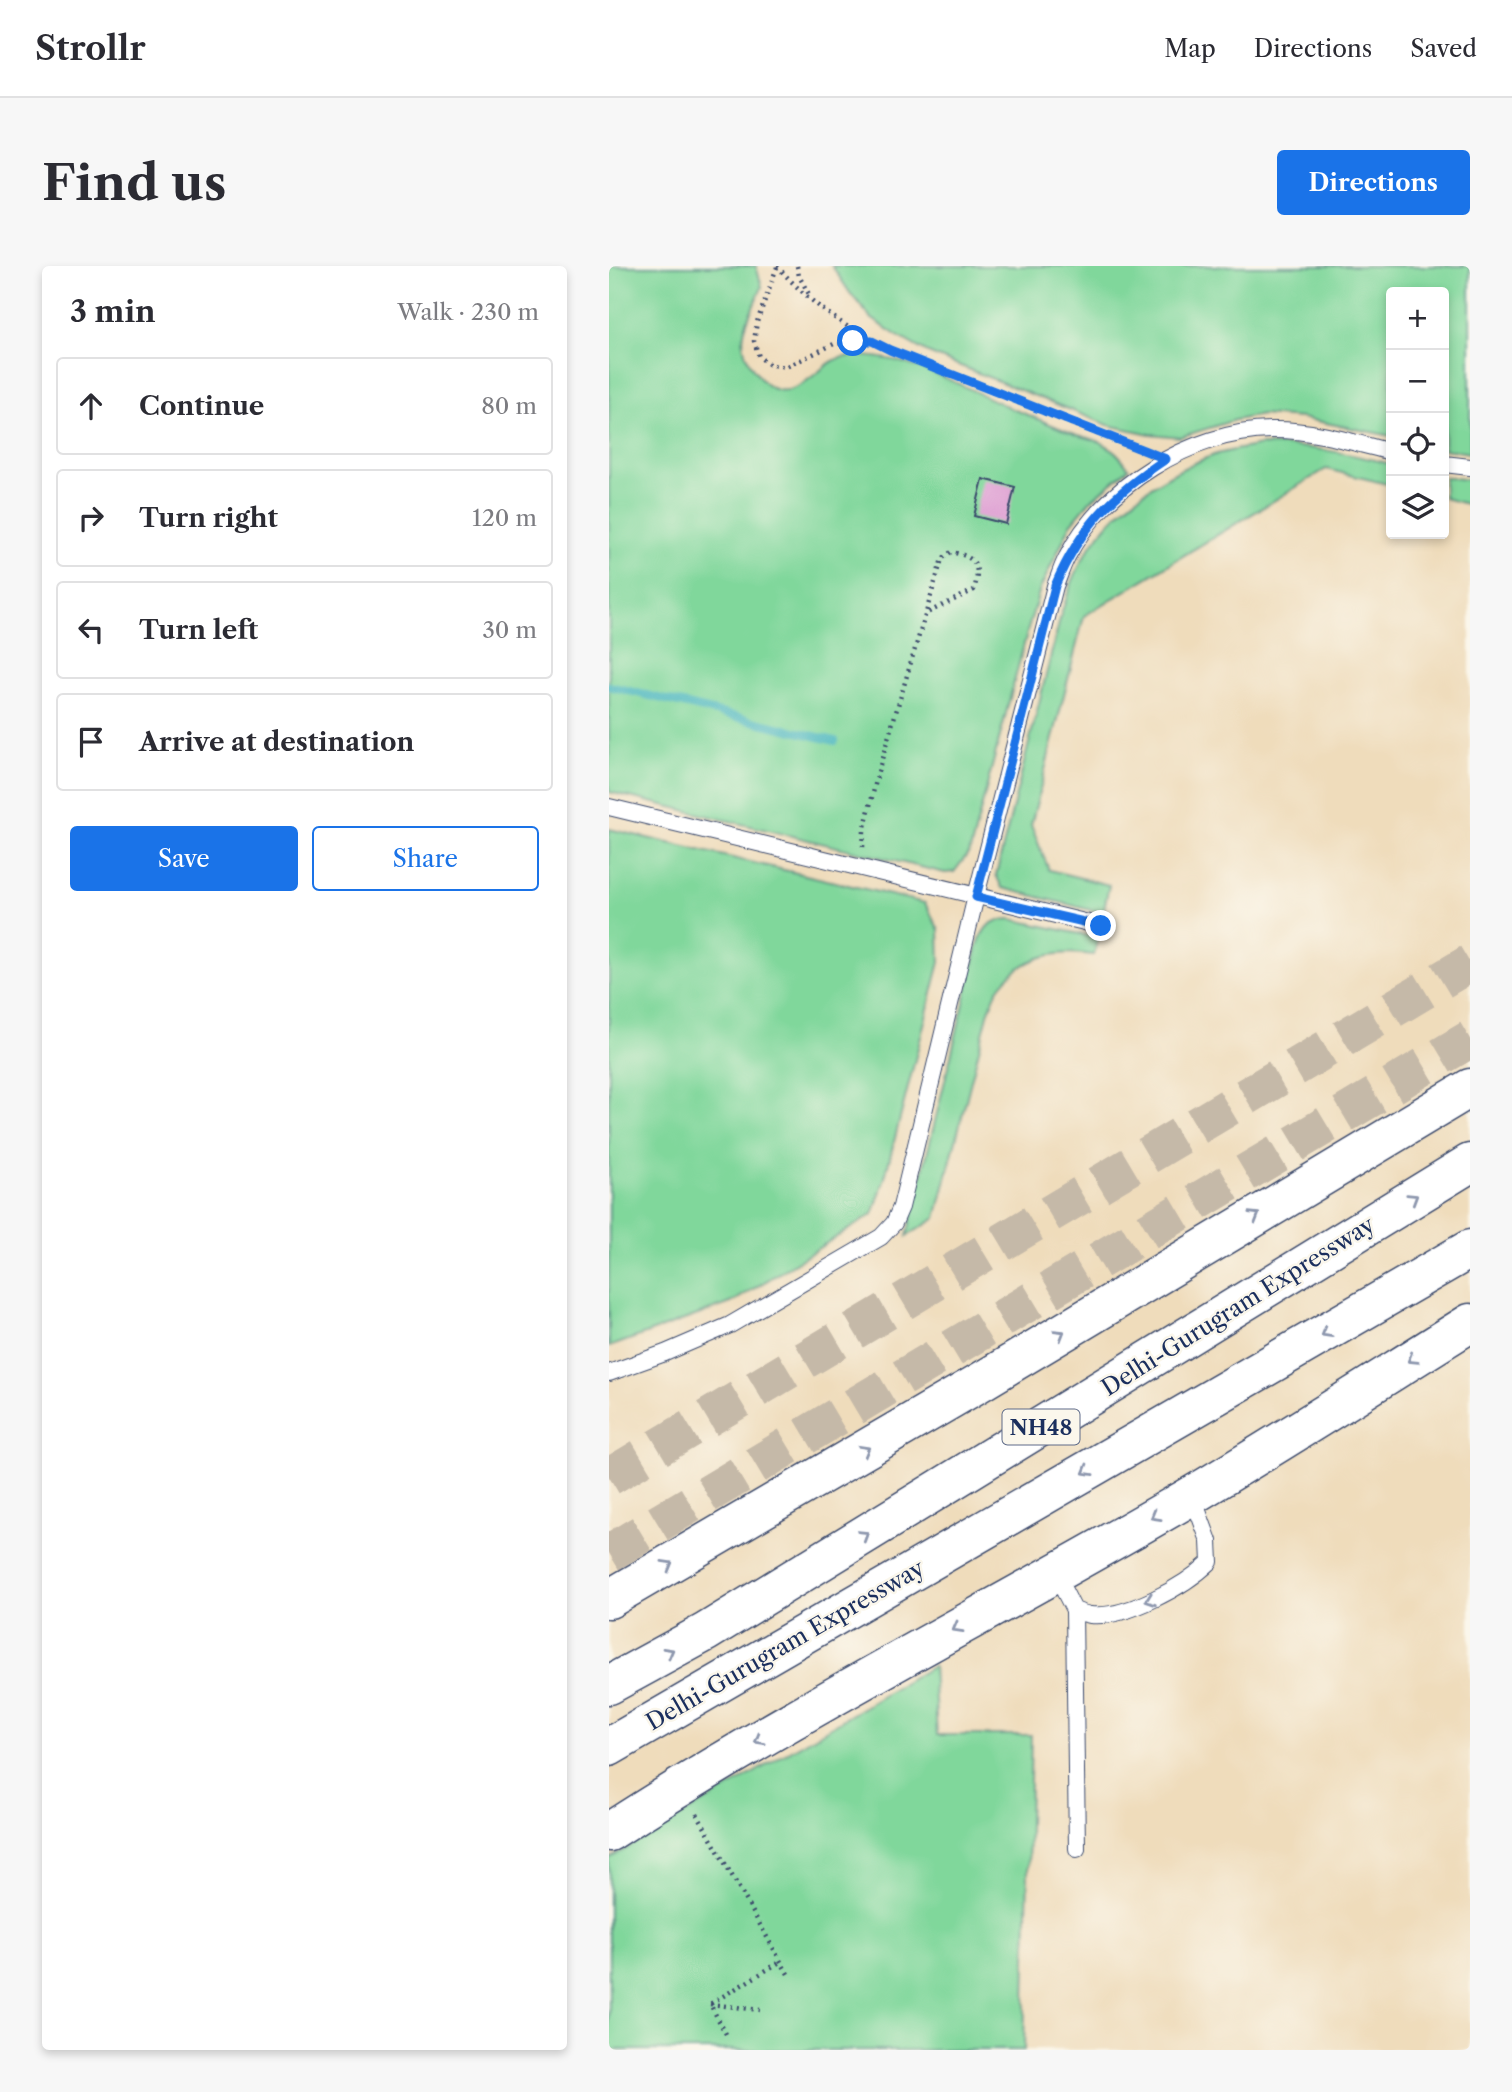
<!DOCTYPE html>
<html lang="en">
<head>
<meta charset="utf-8">
<style>
  body { margin:0; font-family:"Libre Caslon Text",serif; background:#f7f7f7; color:#2b2b33 }
  .controls { position:absolute; right:21px; top:21px; display:grid; overflow:hidden; border-radius:7px; box-shadow:0 4px 10px #0003 }
  .controls button { width:63px; height:63px; display:grid; place-items:center; padding:0; border:0; border-bottom:2px solid #e1e1e2; background:#fff; color:#2b2b33; font:35px sans-serif }
  .stop { position:absolute; width:21px; height:21px; margin:-16px; border:5px solid #1a73e8; border-radius:50%; background:#fff }
  .stop.end { background:#1a73e8; border-color:#fff; box-shadow:0 2px 7px #0008 }
  .list { margin:0; padding:0; list-style:none }
  h2 { display:flex; justify-content:space-between; align-items:center; height:91px; margin:0; padding:0 28px; font-size:30px }
  h2 small { font-size:23px; font-weight:400; color:#7c7c81 }
  .list li { display:grid; grid-template-columns:46px 1fr auto; gap:21px; align-items:center; box-sizing:border-box; height:98px; margin:0 14px 14px; padding:0 14px; border:2px solid #e1e1e2; border-radius:7px }
  .list b { display:block; font-size:26px; white-space:nowrap }
  .list em { font-size:23px; font-style:normal; color:#7c7c81 }
  .actions { display:flex; gap:14px; padding:21px 28px }
  .actions a { flex:1; padding:16px 0; border:2px solid #1a73e8; border-radius:7px; text-align:center; font-size:24px; color:#1a73e8 }
  .actions .main { background:#1a73e8; color:#fff }
  .icon { flex:none; width:38px; height:38px; fill:none; stroke:currentColor; stroke-width:2; stroke-linecap:round; stroke-linejoin:round }
  .map { position:relative; flex:none; width:861px; height:1784px; overflow:hidden; border-radius:7px }
  header { display:flex; align-items:center; gap:42px; box-sizing:border-box; height:98px; padding:0 35px; background:#fff; border-bottom:2px solid #e1e1e2 }
  header strong { font-size:33px }
  nav { display:flex; gap:38px; margin-inline-start:auto; font-size:24px }
  .intro { display:flex; align-items:center; justify-content:space-between; box-sizing:border-box; height:168px; padding:0 42px }
  h1 { margin:0; font-size:49px }
  .button { padding:18px 32px; border-radius:7px; background:#1a73e8; color:#fff; font-size:24px; font-weight:700 }
  main { display:flex; gap:42px; padding:0 42px }
  aside { flex:1; background:#fff; border-radius:7px; box-shadow:0 4px 10px #0003 }
  .map>svg:first-child { display:block }
</style>
</head>
<body>
<header>
<strong>Strollr</strong>
<nav><a>Map</a><a>Directions</a><a>Saved</a></nav>
</header>
<div class="intro"><h1>Find us</h1><a class="button">Directions</a></div>
<main>
<aside>
<h2>3 min<small>Walk · 230 m</small></h2>
<ul class="list">
<li><svg class="icon" aria-label="ahead" viewBox="0 0 24 24"><path d="M12 20V5M6 11l6-6 6 6"/></svg><div><b>Continue</b></div><em>80 m</em></li>
<li><svg class="icon" aria-label="right" viewBox="0 0 24 24"><path d="M7 20v-9h11M14 6l5 5-5 5"/></svg><div><b>Turn right</b></div><em>120 m</em></li>
<li><svg class="icon" aria-label="left" viewBox="0 0 24 24"><path d="M17 20v-9H6M10 6l-5 5 5 5"/></svg><div><b>Turn left</b></div><em>30 m</em></li>
<li><svg class="icon" aria-label="arrive" viewBox="0 0 24 24"><path d="M6 21V4h12l-3 4 3 4H6"/></svg><div><b>Arrive at destination</b></div></li>
</ul>
<div class="actions"><a class="main">Save</a><a>Share</a></div>
</aside>
<div class="map">
<svg width="861" height="1784" viewBox="0 0 861 1784">
  <rect width="100%" height="100%" fill="#fbf7ec"/>
  <filter id="ink" filterUnits="userSpaceOnUse"><feTurbulence type="fractalNoise" baseFrequency=".0143" numOctaves="2"/><feDisplacementMap in="SourceGraphic" scale="14" xChannelSelector="R" yChannelSelector="G"/><feConvolveMatrix kernelMatrix="1 2 1 2 8 2 1 2 1" color-interpolation-filters="sRGB"/></filter>
  <filter id="wash" filterUnits="userSpaceOnUse"><feTurbulence type="fractalNoise" baseFrequency=".00686" numOctaves="4" result="noise"/><feDisplacementMap in="SourceGraphic" scale="28" xChannelSelector="R" yChannelSelector="G"/><feGaussianBlur stdDeviation="1.57" result="paint"/><feColorMatrix in="noise" values="0 0 0 0 0 0 0 0 0 0 0 0 0 0 0 0 0 1.4 0 .05"/><feComposite in="paint" operator="in"/></filter>
  <g filter="url(#wash)">
    <rect width="100%" height="100%" fill="#efdcbb"/>
    <!-- green -->
    <g fill="#80d79b" stroke="#4e837c" stroke-width="2">
      <path d="M0,0H147L153,21C141,51 122,73 145,104C150,112 155,118 163,122C187,134 208,102 228,93C235,90 246,90 254,90C308,92 360,125 409,145C427,152 445,160 463,167C473,171 484,172 493,177C504,182 513,192 520,202L481,235L462,258L431,323L419,363L361,585L345,606L336,607L0,526Z"/>
      <path d="M223,0H861V187L835,183V26H782V170L692,152L653,149L626,154L571,171L541,168L499,159L319,87L287,69L262,52L241,27Z"/>
      <path d="M652,179C698,179 738,187 782,198V219L717,203L475,350L422,559L440,604L500,619L494,647L393,622L387,609L453,345C458,332 462,317 468,305C493,249 549,210 605,189C620,184 637,182 652,179Z"/>
      <path d="M835,211L861,214V239L835,232Z"/>
      <path d="M0,563L316,637L330,664L331,696L275,915L264,948L122,1037L0,1081Z"/>
      <path d="M402,653L489,672L485,689C448,684 414,689 390,722C385,729 382,740 379,748L327,952L298,970L369,679C375,660 382,653 402,653Z"/>
      <path d="M324,1400L328,1469H422L415,1784H0V1593Z"/>
    </g>
    <g fill="none" stroke-linecap="round" stroke-linejoin="round">
      <!-- stream -->
      <path stroke="#48b7be" stroke-width="8" d="M0,420L226,475"/>
    </g>
    <g id="blocks">
      <!-- building -->
      <path fill="#e1a7d5" d="M374,213L406,221L397,258L365,250Z"/>
    </g>
  </g>
  <g filter="url(#ink)">
    <use href="#blocks" fill-opacity="0" stroke="#3b496c" stroke-width="2"/>
    <g fill="none" stroke-linecap="round" stroke-linejoin="round">
      <!-- trunk-tunnel -->
      <g stroke="#c5b9a8" stroke-width="38" stroke-dasharray="38 19" stroke-linecap="butt">
        <path d="M0,1211L861,697"/>
        <path d="M0,1287L861,773"/>
      </g>
      <!-- service casing -->
      <g stroke="#3b496c" stroke-width="18">
        <g id="service">
          <path d="M835,198L861,201"/>
          <path d="M0,541L492,660"/>
          <path d="M0,1107L56,1087L121,1059L272,971L285,957L292,941L367,630L446,320C450,311 453,300 458,291C494,220 583,165 662,164C702,163 744,176 782,186"/>
          <path d="M446,1307L465,1344C470,1346 476,1348 481,1349C517,1353 576,1320 601,1296L600,1275L583,1229"/>
          <path d="M465,1344L468,1583"/>
        </g>
      </g>
      <!-- secondary casing -->
      <g stroke="#3b496c" stroke-width="41">
        <g id="secondary">
          <path d="M0,1333L368,1118L861,822"/>
          <path d="M0,1566C188,1444 389,1343 582,1230C676,1174 768,1115 861,1057"/>
        </g>
      </g>
      <!-- motorway casing -->
      <g stroke="#3b496c" stroke-width="41">
        <g id="motorway">
          <path d="M0,1419L97,1366L861,897"/>
          <path d="M0,1481L861,983"/>
        </g>
      </g>
      <!-- path -->
      <g stroke="#3b496c" stroke-width="4.5" stroke-dasharray="2 5" stroke-linecap="butt">
        <path d="M168,0C230,70 290,88 373,121C426,143 479,164 533,184"/>
        <path d="M188,0L190,10L201,30"/>
        <path d="M168,1L148,56L145,75L150,91L161,99L177,101L225,78L262,75"/>
        <path d="M254,581L255,565L269,506L333,293L342,286C367,291 372,299 365,324L316,348"/>
        <path d="M88,1548L179,1708"/>
        <path d="M101,1738L151,1744"/>
        <path d="M117,1768L101,1738L171,1696"/>
      </g>
      <!-- service -->
      <use href="#service" stroke="#fff" stroke-width="16"/>
      <!-- secondary -->
      <use href="#secondary" stroke="#fff" stroke-width="38"/>
      <!-- motorway -->
      <use href="#motorway" stroke="#fff" stroke-width="38"/>
    </g>
    <!-- one-way arrows -->
    <defs><path id="oneway-chevron" d="M-2-3.5L2.5 0L-2 3.5" fill="none" stroke-width="1.6" stroke-linecap="round" stroke-linejoin="round" transform="scale(1.75)"/></defs>
    <g stroke="#8d97ae">
      <use href="#oneway-chevron" transform="translate(804 932) rotate(-32)"/>
      <use href="#oneway-chevron" transform="translate(646 950) rotate(-31)"/>
      <use href="#oneway-chevron" transform="translate(717 1067) rotate(150)"/>
      <use href="#oneway-chevron" transform="translate(451 1068) rotate(-31)"/>
      <use href="#oneway-chevron" transform="translate(803 1093) rotate(148)"/>
      <use href="#oneway-chevron" transform="translate(256 1184) rotate(-30)"/>
      <use href="#oneway-chevron" transform="translate(478 1205) rotate(150)"/>
      <use href="#oneway-chevron" transform="translate(546 1250) rotate(150)"/>
      <use href="#oneway-chevron" transform="translate(255 1269) rotate(-32)"/>
      <use href="#oneway-chevron" transform="translate(59 1299) rotate(-30)"/>
      <use href="#oneway-chevron" transform="translate(541 1334) rotate(160)"/>
      <use href="#oneway-chevron" transform="translate(348 1362) rotate(151)"/>
      <use href="#oneway-chevron" transform="translate(60 1386) rotate(-29)"/>
      <use href="#oneway-chevron" transform="translate(150 1474) rotate(150)"/>
    </g>
  </g>
  <g fill="none" stroke-linecap="round" stroke-linejoin="round" filter="url(#ink)">
    <!-- route -->
    <path stroke="#1a73e8" stroke-width="9" d="M244,75H263L281,84L557,193C504,228 471,261 446,320L367,631L492,660"/>
  </g>
  <g text-anchor="middle" dominant-baseline="central" stroke-width="5" stroke-linejoin="round" paint-order="stroke">
    <!-- shield labels -->
    <rect fill="#fbf7ec" stroke="#5e6b89" stroke-width="2" x="393.5" y="1143.5" width="77" height="35" rx="5"/>
    <g font-size="21" font-weight="bold" fill="#1b2f5e">
      <text x="432" y="1161">NH48</text>
    </g>
    <!-- street labels -->
    <g font-size="23" fill="#1b2f5e" stroke="#fbf7ec">
      <text transform="translate(629 1040) rotate(-32)">Delhi-Gurugram Expressway</text>
      <text transform="translate(176 1379) rotate(-30)">Delhi-Gurugram Expressway</text>
    </g>
  </g>
</svg>
<div class="controls">
<button>+</button>
<button>−</button>
<button><svg class="icon" aria-label="locate" viewBox="0 0 24 24"><circle cx="12" cy="12" r="6"/><path d="M12 2v4M12 18v4M2 12h4M18 12h4"/></svg></button>
<button><svg class="icon" aria-label="layers" viewBox="0 0 24 24"><path d="M12 4l9 5-9 5-9-5zM3 14l9 5 9-5"/></svg></button>
</div>
<div class="stop" style="left:244px;top:75px"></div>
<div class="stop end" style="left:492px;top:660px"></div>
</div>
</main>
</body>
</html>
